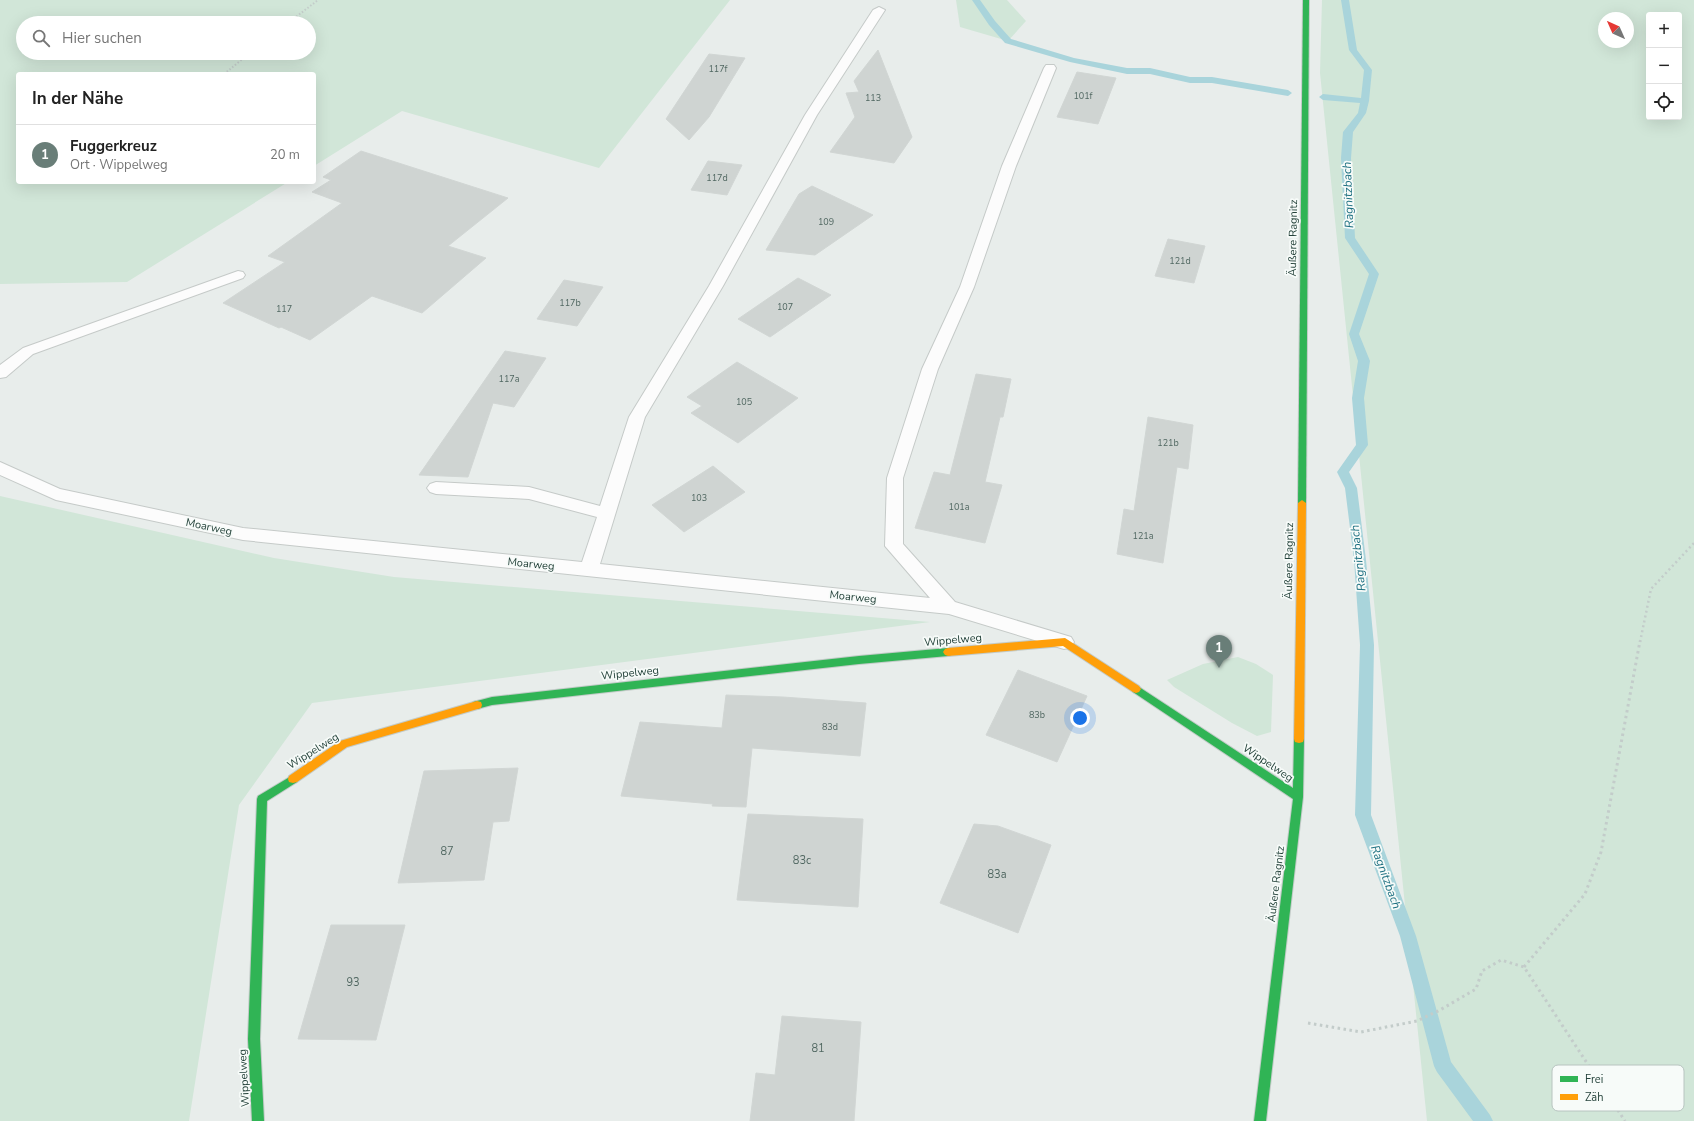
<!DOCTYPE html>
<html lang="de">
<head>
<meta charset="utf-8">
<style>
  body { margin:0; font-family:"Nunito Sans",sans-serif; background:#f2f2f2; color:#222 }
  .controls { position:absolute; right:12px; top:12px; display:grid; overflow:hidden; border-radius:4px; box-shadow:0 4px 16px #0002 }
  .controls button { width:36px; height:36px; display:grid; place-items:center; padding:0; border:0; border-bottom:1px solid #e0e0e0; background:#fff; color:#222; font:20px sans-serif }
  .compass { position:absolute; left:1598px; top:12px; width:36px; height:36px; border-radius:50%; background:#fff; box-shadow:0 4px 16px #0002; rotate:315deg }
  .you { position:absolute; left:1080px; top:718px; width:14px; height:14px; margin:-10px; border:3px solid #fff; border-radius:50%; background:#1a73e8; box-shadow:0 0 0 6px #1a73e833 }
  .badge { display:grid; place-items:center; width:26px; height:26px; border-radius:50%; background:#697e78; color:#fff; font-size:13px; font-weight:700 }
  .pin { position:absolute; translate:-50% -33px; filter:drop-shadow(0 1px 2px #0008) }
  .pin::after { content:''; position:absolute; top:21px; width:14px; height:12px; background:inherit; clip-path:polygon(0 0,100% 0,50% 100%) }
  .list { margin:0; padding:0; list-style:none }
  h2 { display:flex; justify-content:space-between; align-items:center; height:52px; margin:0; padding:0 16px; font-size:17px }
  h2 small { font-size:13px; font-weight:400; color:#767676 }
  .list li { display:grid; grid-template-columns:26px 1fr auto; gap:12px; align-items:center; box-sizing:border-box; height:60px; padding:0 16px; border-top:1px solid #e0e0e0 }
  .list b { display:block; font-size:15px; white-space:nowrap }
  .list p { margin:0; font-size:13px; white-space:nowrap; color:#767676 }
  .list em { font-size:13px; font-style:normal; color:#767676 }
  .icon { flex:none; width:22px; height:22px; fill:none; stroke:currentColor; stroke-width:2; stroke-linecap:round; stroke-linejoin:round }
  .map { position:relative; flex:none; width:1694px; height:1121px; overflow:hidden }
  .search { position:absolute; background:#fff; box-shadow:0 4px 16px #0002; left:16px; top:16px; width:300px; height:44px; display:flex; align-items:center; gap:10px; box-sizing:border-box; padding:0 14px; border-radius:22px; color:#767676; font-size:15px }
  .panel { position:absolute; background:#fff; box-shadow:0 4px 16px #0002; left:16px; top:72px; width:300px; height:112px; border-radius:4px }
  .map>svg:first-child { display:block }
</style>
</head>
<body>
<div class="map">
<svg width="1694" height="1121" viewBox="0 0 1694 1121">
  <rect width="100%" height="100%" fill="#e8edeb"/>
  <!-- green -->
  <g fill="#d1e6d8" fill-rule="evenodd">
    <path d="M0,0H730L599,168L402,111L314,166V74H18V182H288L127,282L0,284ZM23,23H309V53H23Z"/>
    <path d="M956,0H1007L1026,21L1008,41L960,27Z"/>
    <path d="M1322,0H1694V1121H1427L1320,73ZM1649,15H1679V117H1649ZM1604,18H1628V42H1604Z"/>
    <path d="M0,496L274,558L394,577L930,622L312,703L239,805L189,1121H0Z"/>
    <path d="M1238,657L1256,664L1273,675L1271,732L1257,736L1232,723L1174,687L1167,680L1203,664Z"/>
  </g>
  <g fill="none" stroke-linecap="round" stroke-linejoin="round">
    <!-- stream -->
    <g fill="#a9d4db" fill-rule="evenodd">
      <path d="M972,0H980L995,21L1011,39L1074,58L1127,68H1150L1190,77H1212L1288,90L1292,93L1288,96L1212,83H1190L1150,74H1127L1070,62L1005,43L989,25Z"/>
      <path d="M1341,0H1349L1357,50L1372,70L1369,101L1366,113L1353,132L1351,158L1355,238L1379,274L1359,334L1370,361L1364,398L1368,445L1349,472L1357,488L1366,560L1374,645L1371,815L1416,936L1451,1062L1490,1115L1493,1121H1473L1437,1072L1434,1066L1400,936L1355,815L1360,645L1354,560L1345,488L1337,472L1356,445L1352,398L1358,361L1349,334L1369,274L1345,238L1341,158L1343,132L1358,113L1360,103L1323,100L1319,97L1323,94L1361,98L1364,70L1349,50Z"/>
    </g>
  </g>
  <!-- building -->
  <g fill="#cfd4d2" stroke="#d1d6d4">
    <path d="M878,50L912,137L894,163L830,152L855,117L846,93L859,92L854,81Z"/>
    <path d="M709,54L745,58L709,117L689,140L666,119Z"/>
    <path d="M1077,72L1116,78L1098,124L1057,117Z"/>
    <path d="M361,151L508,198L448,246L486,258L422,313L372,296L310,340L281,327L279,328L223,303L285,262L268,256L342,203L312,192L331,180L323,177Z"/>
    <path d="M708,161L742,165L727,195L691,190Z"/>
    <path d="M812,186L873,215L815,255L766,250L799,194Z"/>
    <path d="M1168,239L1205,246L1194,283L1155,276Z"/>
    <path d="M798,278L831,295L770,337L738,319Z"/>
    <path d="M564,280L603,287L577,326L537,319Z"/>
    <path d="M505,351L546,358L514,407L493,403L468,477L419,475Z"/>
    <path d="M737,362L798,398L738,443L691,413L702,406L687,397Z"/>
    <path d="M976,374L1011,379L1003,417H1000L985,482L1002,485L985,543L915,528L934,472L950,475Z"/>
    <path d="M1148,417L1193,425L1188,469L1177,467L1163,563L1117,554L1124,509L1134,511Z"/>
    <path d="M713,466L745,492L684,532L652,505Z"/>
    <path d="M1018,670L1087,696L1057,762L986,735Z"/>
    <path d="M726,695L783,697L866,703L860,756L752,748L746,807L712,806L713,804L621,796L640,722L722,728Z"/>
    <path d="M518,768L509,821L493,822L484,880L398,883L424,771Z"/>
    <path d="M748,814L863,819L858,907L737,900Z"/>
    <path d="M974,824L998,826L1051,845L1018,933L940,903Z"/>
    <path d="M331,925H405L376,1040L298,1039Z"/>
    <path d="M782,1016L861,1022L854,1121H750L756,1073L775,1075Z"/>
  </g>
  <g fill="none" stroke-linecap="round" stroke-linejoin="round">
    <!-- lane casing -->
    <g stroke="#c5cac8" stroke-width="2">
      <g id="lane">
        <path d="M879,7L885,10L817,115L723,286L645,417L600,564L930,598L885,546L887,478L922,369L960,287L1002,166L1044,68L1046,65H1054L1056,68L1016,166L974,287L938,369L903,478V544L955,602L1071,637L1074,642L1071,647L1064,649L949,614L243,540L56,500L0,475V462L60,489L243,528L582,562L597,517L529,499L436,494L430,492L427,488L430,484L436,482L529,487L600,506L629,417L709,286L805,115L873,10Z"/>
        <path d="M238,271L243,272L245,275L243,278L33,354L6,377L0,378V365L23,348Z"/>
      </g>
    </g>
    <!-- fast casing -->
    <g stroke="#c3cbc8" stroke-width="2">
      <g id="fast">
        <path d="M1303,0H1309L1306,503L1302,506L1298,503Z"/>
        <path d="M948,648L951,649L953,652L951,655L948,656L859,664L492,705L477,709L473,708L472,705L473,702L492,697L859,656Z"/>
        <path d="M1136,685L1293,788L1294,739L1295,736L1299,735L1303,736L1304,739L1303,797L1266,1121H1254L1293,799L1133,692L1131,689L1133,686Z"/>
        <path d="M293,775L297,776L298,779L297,782L267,801L260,1039L264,1121H252L248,1039L257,799L258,796Z"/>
      </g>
    </g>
    <!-- slow casing -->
    <g stroke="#c3cbc8" stroke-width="2">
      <g id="slow">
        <path d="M1302,500L1306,503L1304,739L1303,742L1299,743L1295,742L1294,739L1298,503Z"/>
        <path d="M1065,638L1139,686L1141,689L1139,692L1136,693L1133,692L1063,646L948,656L945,655L943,652L945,649L948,648Z"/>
        <path d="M477,701L481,702L482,705L481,708L347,747L297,782L293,783L289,782L288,779L289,776L340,741Z"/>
      </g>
    </g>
    <!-- path-far2 -->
    <g stroke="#c3ccca" stroke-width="2" stroke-dasharray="1.5 2" stroke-linecap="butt">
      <path d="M288,23L318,0"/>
      <path d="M224,74L250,53"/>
    </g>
    <!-- path-far1 -->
    <path stroke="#c3ccca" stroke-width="2.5" stroke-dasharray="2 3" stroke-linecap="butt" d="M1640,642L1651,589L1694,543"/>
    <!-- path -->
    <g stroke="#c3ccca" stroke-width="3" stroke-dasharray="2.5 3.5" stroke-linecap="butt">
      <path d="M1524,967L1585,894L1601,852L1640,641"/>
      <path d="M1308,1023L1361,1032L1417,1021L1440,1010L1476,989L1482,971L1501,960L1524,967L1625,1121"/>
    </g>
    <!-- lane -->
    <use href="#lane" fill="#fcfcfc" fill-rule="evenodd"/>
    <!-- fast -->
    <use href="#fast" fill="#30b455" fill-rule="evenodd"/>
    <!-- slow -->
    <use href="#slow" fill="#ff9f0a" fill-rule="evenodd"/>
  </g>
  <g text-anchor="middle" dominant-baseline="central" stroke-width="3.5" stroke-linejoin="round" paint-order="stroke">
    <!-- number labels -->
    <g font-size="9" fill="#506761">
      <text x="718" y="69">117f</text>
      <text x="1083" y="96">101f</text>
      <text x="873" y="98">113</text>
      <text x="717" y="178">117d</text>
      <text x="826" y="222">109</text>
      <text x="1180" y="261">121d</text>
      <text x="570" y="303">117b</text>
      <text x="785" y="307">107</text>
      <text x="284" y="309">117</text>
      <text x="509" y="379">117a</text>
      <text x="744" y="402">105</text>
      <text x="1168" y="443">121b</text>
      <text x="699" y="498">103</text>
      <text x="959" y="507">101a</text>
      <text x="1143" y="536">121a</text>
      <text x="1037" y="715">83b</text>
      <text x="830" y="727">83d</text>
    </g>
    <!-- street labels -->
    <g font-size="11" fill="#24423a" stroke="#f7fbf9">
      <text transform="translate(1293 238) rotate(-89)">Äußere Ragnitz</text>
      <text transform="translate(209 527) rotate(12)">Moarweg</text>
      <text transform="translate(1289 561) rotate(-89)">Äußere Ragnitz</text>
      <text transform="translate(531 564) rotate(6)">Moarweg</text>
      <text transform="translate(853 597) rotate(6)">Moarweg</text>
      <text transform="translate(953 640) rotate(-5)">Wippelweg</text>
      <text transform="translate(630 673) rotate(-6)">Wippelweg</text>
      <text transform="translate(313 751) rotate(-32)">Wippelweg</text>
      <text transform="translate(1268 763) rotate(34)">Wippelweg</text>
      <text transform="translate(1276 884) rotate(-83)">Äußere Ragnitz</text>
      <text transform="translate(244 1078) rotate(-93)">Wippelweg</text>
    </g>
    <!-- near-number labels -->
    <g font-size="11" fill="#506761">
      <text x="447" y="851">87</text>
      <text x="802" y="860">83c</text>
      <text x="997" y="874">83a</text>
      <text x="353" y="982">93</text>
      <text x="818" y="1048">81</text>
    </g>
    <!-- water labels -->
    <g font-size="12" font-style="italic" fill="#1c6f80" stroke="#f7fbf9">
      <text transform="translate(1348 195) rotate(-92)">Ragnitzbach</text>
      <text transform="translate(1358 558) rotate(-96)">Ragnitzbach</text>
      <text transform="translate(1386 877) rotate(70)">Ragnitzbach</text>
    </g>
  </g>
  <!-- legend -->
  <rect x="1552" y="1065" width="132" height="46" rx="6" fill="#f7fbf9" stroke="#b8c4c0" stroke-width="1"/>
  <rect x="1560" y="1076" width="18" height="6" fill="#30b455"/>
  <rect x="1560" y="1094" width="18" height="6" fill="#ff9f0a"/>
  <g font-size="11" fill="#24423a">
    <text x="1585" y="1083">Frei</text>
    <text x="1585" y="1101">Zäh</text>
  </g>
</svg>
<div class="controls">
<button>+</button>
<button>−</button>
<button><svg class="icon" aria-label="locate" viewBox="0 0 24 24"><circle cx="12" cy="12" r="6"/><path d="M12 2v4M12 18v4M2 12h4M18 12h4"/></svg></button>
</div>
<svg class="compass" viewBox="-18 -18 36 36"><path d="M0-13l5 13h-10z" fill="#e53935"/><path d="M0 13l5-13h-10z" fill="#767676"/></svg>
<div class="you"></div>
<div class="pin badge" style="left:1219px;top:668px">1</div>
<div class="search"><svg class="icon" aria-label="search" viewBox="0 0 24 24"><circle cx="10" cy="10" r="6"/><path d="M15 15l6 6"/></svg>Hier suchen</div>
<section class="panel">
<h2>In der Nähe<small></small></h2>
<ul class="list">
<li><span class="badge">1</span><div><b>Fuggerkreuz</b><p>Ort · Wippelweg</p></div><em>20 m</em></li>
</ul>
</section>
</div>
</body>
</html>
